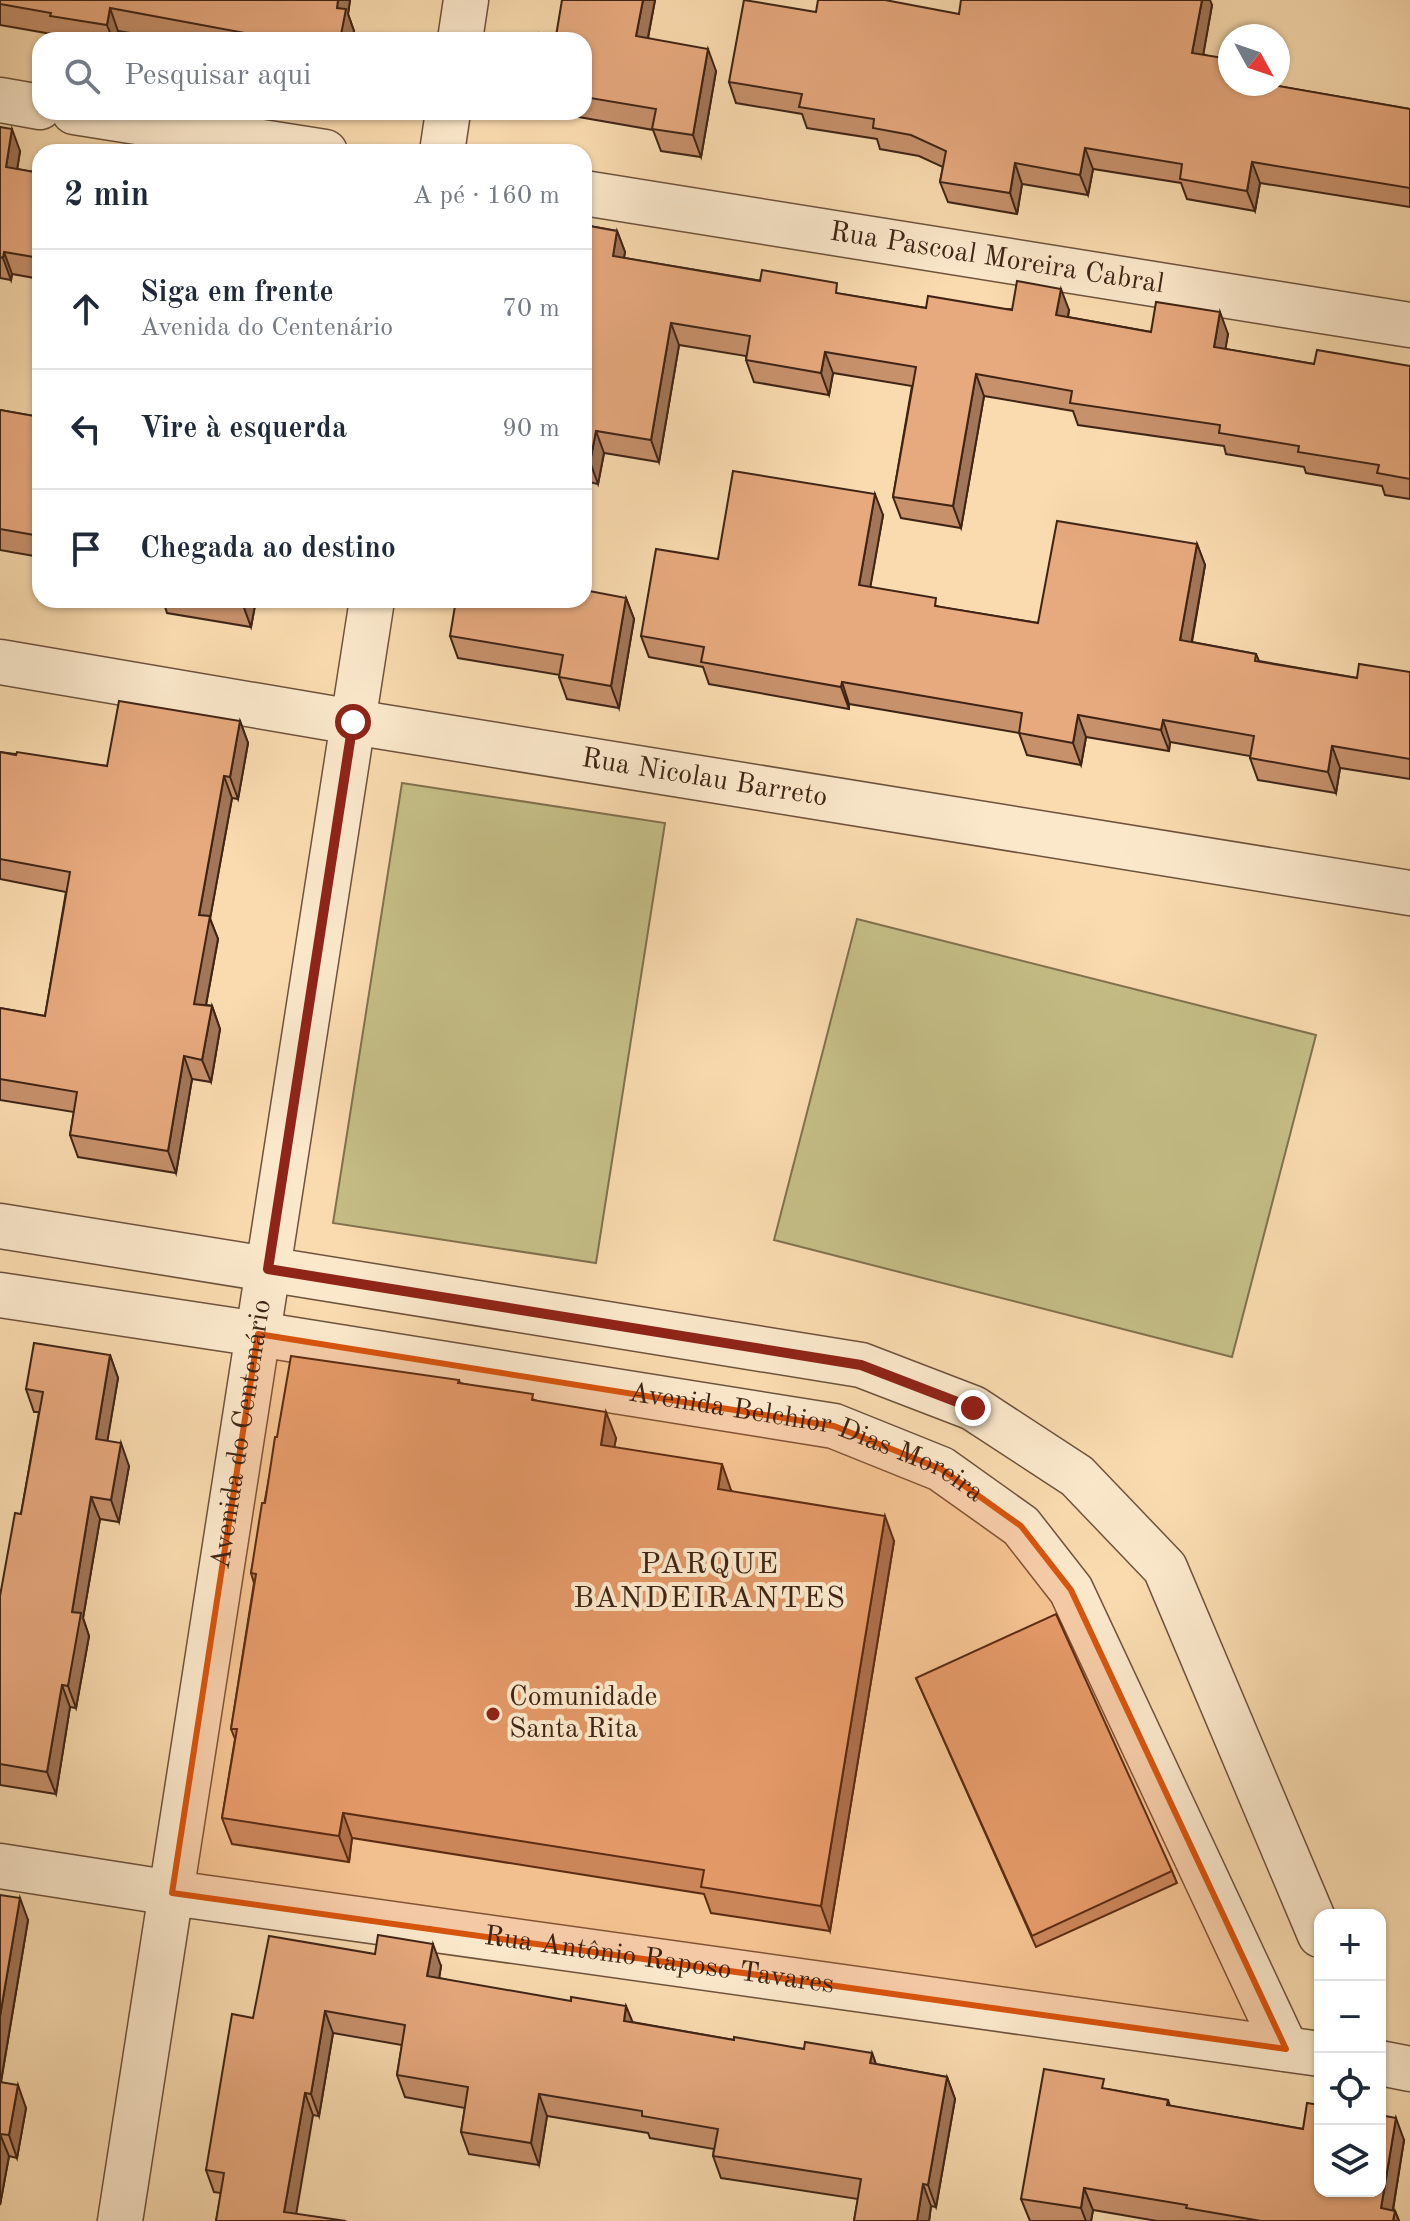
<!DOCTYPE html>
<html lang="pt">
<head>
<meta charset="utf-8">
<style>
  body { margin:0; font-family:"Old Standard TT",serif; background:#f2f2f3; color:#1f2937 }
  .controls { position:absolute; right:24px; bottom:24px; display:grid; overflow:hidden; border-radius:16px; box-shadow:0 2px 6px #0004 }
  .controls button { width:72px; height:72px; display:grid; place-items:center; padding:0; border:0; border-bottom:2px solid #e0e1e3; background:#fff; color:#1f2937; font:40px sans-serif }
  .compass { position:absolute; left:1218px; top:24px; width:72px; height:72px; border-radius:50%; background:#fff; box-shadow:0 2px 6px #0004; rotate:130deg }
  .stop { position:absolute; width:24px; height:24px; margin:-18px; border:6px solid #8f2418; border-radius:50%; background:#fff }
  .stop.end { background:#8f2418; border-color:#fff; box-shadow:0 2px 8px #0008 }
  .list { margin:0; padding:0; list-style:none }
  h2 { display:flex; justify-content:space-between; align-items:center; height:104px; margin:0; padding:0 32px; font-size:34px }
  h2 small { font-size:26px; font-weight:400; color:#747a83 }
  .list li { display:grid; grid-template-columns:52px 1fr auto; gap:24px; align-items:center; box-sizing:border-box; height:120px; padding:0 32px; border-top:2px solid #e0e1e3 }
  .list b { display:block; font-size:30px; white-space:nowrap }
  .list p { margin:0; font-size:26px; white-space:nowrap; color:#747a83 }
  .list em { font-size:26px; font-style:normal; color:#747a83 }
  .icon { flex:none; width:44px; height:44px; fill:none; stroke:currentColor; stroke-width:2; stroke-linecap:round; stroke-linejoin:round }
  .map { position:relative; flex:none; width:1410px; height:2221px; overflow:hidden }
  .search { position:absolute; background:#fff; box-shadow:0 2px 6px #0004; left:32px; top:32px; width:560px; height:88px; display:flex; align-items:center; gap:20px; box-sizing:border-box; padding:0 28px; border-radius:24px; color:#747a83; font-size:30px }
  .panel { position:absolute; background:#fff; box-shadow:0 2px 6px #0004; left:32px; top:144px; width:560px; height:464px; border-radius:24px }
  .map>svg:first-child { display:block }
</style>
</head>
<body>
<div class="map">
<svg width="1410" height="2221" viewBox="0 0 1410 2221">
  <rect width="100%" height="100%" fill="#f9dbaf"/>
  <filter id="stains"><feTurbulence type="fractalNoise" baseFrequency=".0025" numOctaves="4"/><feColorMatrix values="0 0 0 0 .2 0 0 0 0 .09 0 0 0 0 .02 0 0 0 .5 -.17"/></filter>
  <radialGradient id="worn" r=".72"><stop offset=".6" stop-color="#630" stop-opacity="0"/><stop offset="1" stop-color="#630" stop-opacity=".3"/></radialGradient>
  <!-- green -->
  <g fill="#c5be86" stroke="#82714e" stroke-width="2">
    <path d="M402,783L665,823L596,1263L333,1223Z"/>
    <path d="M857,919L1316,1035L1232,1357L774,1240Z"/>
  </g>
  <g fill="none" stroke-linecap="round" stroke-linejoin="round">
    <!-- minor casing -->
    <g stroke="#6e523c" stroke-width="47">
      <g id="minor">
        <path d="M460,40L466,0"/>
        <path d="M0,100L40,107"/>
        <path d="M74,112L325,152"/>
        <path d="M442,152L448,112"/>
        <path id="s1" d="M584,193L1410,325"/>
        <path id="s2" d="M0,662L353,722L1410,893"/>
        <path d="M0,1226L861,1365L973,1408L1077,1476L1165,1568L1320,1935"/>
        <path id="s3" d="M0,1295L258,1334L834,1426L941,1469L1021,1526L1071,1590L1286,2049"/>
        <path id="s4" d="M0,1866L172,1893L1320,2054"/>
        <path d="M1380,2063L1410,2069"/>
        <path id="s5" d="M120,2221L372,600"/>
      </g>
    </g>
    <!-- minor -->
    <use href="#minor" stroke="#fbe8cb" stroke-width="44"/>
  </g>
  <!-- wall -->
  <g fill="#c7916c" stroke="#3f2415" stroke-width="2">
    <path d="M0,0H350L348,14L354,31L352,40H171L118,31L117,40H69L58,38L57,35L0,25Z"/>
    <path d="M655,0L648,38L716,71L701,157L661,151L653,130L550,112H584V40L556,36Z"/>
    <path d="M1212,5L1203,54L1276,84L1277,86L1410,109V207L1260,183L1255,211L1187,199L1181,183L1093,169L1088,195L1022,184L1017,214L948,202L940,182L943,167L919,156L880,149L877,139L807,128L802,114L736,103L729,82L816,12L959,14Z"/>
    <path d="M0,127L20,151L17,169L40,173V279L12,274L11,280L0,278Z"/>
    <path d="M584,225L617,231L625,252L624,258L926,308L1069,310L1068,317L1151,332L1228,334L1225,349L1314,364L1410,366V499L1385,495L1382,486L1306,473L1304,467L1226,454L1224,446L1078,425L1073,411L984,396L961,528L901,518L893,497L912,386L833,373L829,395L754,382L746,360V356L679,345L659,462L604,453L598,484L589,482L584,511Z"/>
    <path d="M0,410L40,417V557L0,550Z"/>
    <path d="M883,515L870,587L940,607L1038,623L1197,544L1205,565L1192,642L1256,654L1259,661L1357,678L1410,672V779L1340,768L1336,793L1258,780L1250,758V756L1170,742L1169,751L1086,737L1081,765L1027,755L1019,733L849,704V709L709,684L703,667L649,657L641,636L718,559Z"/>
    <path d="M626,598L634,619L619,708L567,699L559,677L560,675L458,658L450,636Z"/>
    <path d="M163,600H256L251,627L167,613Z"/>
    <path d="M240,721L248,743L238,799L232,798L210,918L218,939L206,1005L212,1006L220,1029L211,1082L192,1079L176,1173L78,1157L70,1135L74,1112L0,1100V1008L45,1016L66,892L0,879V752L107,766Z"/>
    <path d="M110,1355L118,1378L107,1441L129,1466L119,1522L100,1519L83,1618L89,1636L76,1708L70,1707L56,1794L0,1785V1596L21,1514L39,1412H34L26,1389Z"/>
    <path d="M459,1380L460,1383L535,1400L616,1438L614,1447L731,1490V1491L894,1541L830,1931L711,1913L704,1894L352,1838L349,1862L232,1844L222,1818L235,1739L231,1729L254,1583L251,1573L277,1437Z"/>
    <path d="M916,1678L1172,1871L1177,1883L1036,1947Z"/>
    <path d="M0,1895L28,1920L1,2082L26,2108L17,2158L9,2156L0,2205Z"/>
    <path d="M441,1966L439,1978L632,2022L734,2040L804,2049L872,2053L876,2064L947,2077L955,2099L936,2207L931,2206L929,2221H854L858,2199L721,2178L713,2156L714,2149L650,2138L648,2133L547,2116L539,2165L469,2154L461,2132L465,2108L405,2097L397,2075L402,2045L333,2033L319,2116L313,2115L216,2221L221,2193L214,2192L206,2170L253,2018Z"/>
    <path d="M1107,2089L1168,2100L1170,2106L1303,2129L1404,2140L1393,2210L1395,2211L1399,2221H1157L1093,2210L1091,2221H1030L1021,2199Z"/>
  </g>
  <!-- shaded-wall -->
  <g fill="#a27658" stroke="#3f2415" stroke-width="2">
    <path d="M338,0H350L348,14L354,31L352,40H340L337,8Z"/>
    <path d="M643,0H655L644,58L636,36Z"/>
    <path d="M1202,0H1210L1212,5L1200,73L1192,53Z"/>
    <path d="M110,8L118,31L117,40H113L107,25Z"/>
    <path d="M708,49L716,71L701,157L693,135Z"/>
    <path d="M12,129L20,151L14,190L6,167Z"/>
    <path d="M1085,148L1093,169L1088,195L1080,175Z"/>
    <path d="M1252,162L1260,183L1255,211L1247,191Z"/>
    <path d="M1015,163L1022,184L1017,214L1010,193Z"/>
    <path d="M617,231L625,252L620,277L613,256Z"/>
    <path d="M4,252L12,274L11,280L3,258Z"/>
    <path d="M1061,289L1069,310L1064,337L1056,315Z"/>
    <path d="M1220,312L1228,334L1222,369L1214,347Z"/>
    <path d="M671,323L679,345L659,462L651,440Z"/>
    <path d="M825,352L833,373L829,395L821,373Z"/>
    <path d="M976,374L984,396L961,528L953,506Z"/>
    <path d="M596,431L604,453L598,484L590,462Z"/>
    <path d="M584,467L589,482L584,511Z"/>
    <path d="M875,494L883,515L867,606L859,585Z"/>
    <path d="M1197,544L1205,565L1188,662L1180,640Z"/>
    <path d="M626,598L634,619L619,708L611,686Z"/>
    <path d="M244,600H256L251,627L243,605Z"/>
    <path d="M842,682L849,704V709L841,687Z"/>
    <path d="M1078,715L1086,737L1081,765L1073,743Z"/>
    <path d="M1163,720L1170,742L1169,751L1161,730Z"/>
    <path d="M240,721L248,743L238,799L230,777Z"/>
    <path d="M1332,746L1340,768L1336,793L1328,772Z"/>
    <path d="M224,776L232,798L210,919L218,939L202,1026L194,1004L199,915Z"/>
    <path d="M212,1006L220,1029L211,1082L202,1060Z"/>
    <path d="M184,1056L192,1079L176,1173L168,1151Z"/>
    <path d="M110,1355L118,1378L104,1461L96,1439Z"/>
    <path d="M606,1412L616,1438L610,1471L601,1445Z"/>
    <path d="M121,1443L129,1466L119,1522L111,1500Z"/>
    <path d="M722,1464L731,1490L728,1515L718,1489Z"/>
    <path d="M91,1497L100,1519L83,1618L89,1636L76,1708L68,1686L72,1612Z"/>
    <path d="M885,1516L894,1541L830,1931L821,1906Z"/>
    <path d="M62,1685L70,1707L56,1794L47,1772Z"/>
    <path d="M343,1813L352,1838L349,1862L339,1836Z"/>
    <path d="M20,1898L28,1920L0,2087V2016Z"/>
    <path d="M433,1944L441,1966L436,1998L427,1976Z"/>
    <path d="M626,2006L635,2028L624,2021Z"/>
    <path d="M325,2011L333,2033L319,2116L311,2094Z"/>
    <path d="M872,2053L880,2076L870,2063Z"/>
    <path d="M947,2077L955,2099L936,2207L928,2185Z"/>
    <path d="M18,2085L26,2108L17,2158L9,2135Z"/>
    <path d="M305,2093L313,2115L295,2221L284,2212Z"/>
    <path d="M539,2094L547,2116L539,2165L531,2143Z"/>
    <path d="M1396,2118L1404,2140L1391,2221L1381,2208Z"/>
    <path d="M0,2134L9,2156L0,2205Z"/>
    <path d="M923,2184L931,2206L929,2221H917Z"/>
    <path d="M1084,2188L1093,2210L1091,2221H1086L1081,2208Z"/>
    <path d="M1395,2211L1399,2221H1393Z"/>
  </g>
  <!-- building -->
  <g fill="#e7a97e" stroke="#3f2415" stroke-width="2">
    <path d="M0,0H338L337,8L346,9L340,40H244L245,33L110,8L107,25L50,16L51,13L0,4Z"/>
    <path d="M562,0H643L636,36L708,49L693,135L652,129L656,109L584,97V40H538L539,33L556,36Z"/>
    <path d="M744,0L816,12L818,0H885L959,14L961,0H1202L1192,53L1230,59V84H1267L1410,109V188L1252,162L1247,191L1180,179L1182,164L1085,148L1080,175L1015,163L1010,193L940,182L946,151L911,135L873,128L874,119L799,107L802,94L729,82Z"/>
    <path d="M0,127L12,129L6,167L40,173V258L4,252L3,258L0,257Z"/>
    <path d="M584,225L617,231L613,256L760,281L762,270L837,283L836,293L926,308L928,296L1012,310L1017,281L1061,289L1056,315L1151,332L1156,302L1220,312L1214,347L1314,364L1317,350L1410,366V479L1377,473L1379,465L1298,452L1299,446L1219,433L1220,425L1070,403L1072,391L976,374L953,506L893,497L916,367L825,352L821,373L746,360L750,336L671,323L651,440L596,431L590,462L584,461Z"/>
    <path d="M0,410L40,417V536L0,529Z"/>
    <path d="M733,471L875,494L859,585L936,598L935,606L1038,623L1057,521L1197,544L1180,640L1256,654L1255,661L1357,678L1359,664L1410,672V759L1332,746L1328,772L1250,758L1254,736L1163,720L1161,730L1078,715L1073,743L1019,733L1022,713L842,682L841,687L701,662L704,647L641,636L656,549L718,559Z"/>
    <path d="M584,590L626,598L611,686L559,677L563,655L450,636L456,600H584Z"/>
    <path d="M214,600H244L243,605Z"/>
    <path d="M119,701L240,721L230,777L224,776L199,915L210,916L194,1004L212,1006L202,1060L184,1056L168,1151L70,1135L77,1092L0,1079V1008L45,1016L70,872L0,859V752L16,755L17,752L107,766Z"/>
    <path d="M34,1343L110,1355L96,1439L121,1443L111,1500L91,1497L72,1612L81,1613L68,1686L62,1685L47,1772L0,1764V1596L15,1513L21,1514L43,1392L26,1389Z"/>
    <path d="M291,1356L459,1380L458,1383L533,1394L532,1400L606,1412L601,1445L722,1464L718,1489L885,1516L821,1906L701,1887L704,1870L343,1813L339,1836L222,1818L237,1729H231L256,1574L251,1573L262,1503H265L275,1437H277Z"/>
    <path d="M1056,1614L1172,1871L1032,1936L916,1678Z"/>
    <path d="M0,1895L20,1898L0,2016Z"/>
    <path d="M378,1935L433,1944L427,1976L571,2001V1997L626,2006L624,2021L734,2040V2037L804,2049L805,2042L872,2053L870,2063L947,2077L928,2185L923,2184L917,2221H854L861,2179L713,2156L718,2129L642,2116V2111L539,2094L531,2143L461,2132L468,2087L397,2075L405,2025L325,2011L311,2094L305,2093L284,2212L346,2221H216L224,2173L206,2170L232,2014L253,2018L269,1936L375,1954Z"/>
    <path d="M1044,2069L1104,2079L1102,2088L1168,2100L1167,2105L1303,2129L1307,2103L1320,2105V2191H1380V2115L1396,2118L1381,2208L1395,2211L1393,2221H1261L1186,2208L1187,2205L1084,2188L1081,2208L1021,2199Z"/>
    <path d="M0,2082L18,2085L9,2135L0,2134V2137Z"/>
  </g>
  <g fill="none" stroke-linecap="round" stroke-linejoin="round">
    <!-- route -->
    <path stroke="#8f2418" stroke-width="10" d="M353,722L268,1269L861,1365L973,1408"/>
  </g>
  <!-- marked area -->
  <path fill="#d7540d" fill-opacity="0.2" stroke="#d7540d" stroke-width="6" stroke-linejoin="round" d="M258,1334L834,1426L941,1469L1021,1526L1071,1590L1286,2049L172,1893Z"/>
  <!-- markers -->
  <circle fill="#8f2418" stroke="#fbe8cb" stroke-width="3" cx="493" cy="1714" r="8"/>
  <g text-anchor="middle" dominant-baseline="central" stroke-width="8" stroke-linejoin="round" paint-order="stroke">
    <!-- street labels -->
    <g font-size="28" fill="#3f2415" stroke="#fbe8cb">
      <text stroke="none"><textPath href="#s1" startOffset="418">Rua Pascoal Moreira Cabral</textPath></text>
      <text stroke="none"><textPath href="#s2" startOffset="714">Rua Nicolau Barreto</textPath></text>
      <text stroke="none"><textPath href="#s5" startOffset="796">Avenida do Centenário</textPath></text>
      <text stroke="none"><textPath href="#s3" startOffset="822">Avenida Belchior Dias Moreira</textPath></text>
      <text stroke="none"><textPath href="#s4" startOffset="666">Rua Antônio Raposo Tavares</textPath></text>
    </g>
    <!-- poi labels -->
    <g font-size="28" fill="#3f2415" stroke="#fbe8cb" text-anchor="start">
      <text x="509" y="1698">Comunidade<tspan x="509" dy="32">Santa Rita</tspan></text>
    </g>
    <!-- neighbourhood labels -->
    <g font-size="30" letter-spacing="2" fill="#3f2415" stroke="#fbe8cb">
      <text x="710" y="1565">PARQUE<tspan x="710" dy="34">BANDEIRANTES</tspan></text>
    </g>
  </g>
  <rect width="100%" height="100%" filter="url(#stains)"/>
  <rect width="100%" height="100%" fill="url(#worn)"/>
</svg>
<div class="controls">
<button>+</button>
<button>−</button>
<button><svg class="icon" aria-label="locate" viewBox="0 0 24 24"><circle cx="12" cy="12" r="6"/><path d="M12 2v4M12 18v4M2 12h4M18 12h4"/></svg></button>
<button><svg class="icon" aria-label="layers" viewBox="0 0 24 24"><path d="M12 4l9 5-9 5-9-5zM3 14l9 5 9-5"/></svg></button>
</div>
<svg class="compass" viewBox="-18 -18 36 36"><path d="M0-13l5 13h-10z" fill="#e53935"/><path d="M0 13l5-13h-10z" fill="#747a83"/></svg>
<div class="stop" style="left:353px;top:722px"></div>
<div class="stop end" style="left:973px;top:1408px"></div>
<div class="search"><svg class="icon" aria-label="search" viewBox="0 0 24 24"><circle cx="10" cy="10" r="6"/><path d="M15 15l6 6"/></svg>Pesquisar aqui</div>
<section class="panel">
<h2>2 min<small>A pé · 160 m</small></h2>
<ul class="list">
<li><svg class="icon" aria-label="ahead" viewBox="0 0 24 24"><path d="M12 20V5M6 11l6-6 6 6"/></svg><div><b>Siga em frente</b><p>Avenida do Centenário</p></div><em>70 m</em></li>
<li><svg class="icon" aria-label="left" viewBox="0 0 24 24"><path d="M17 20v-9H6M10 6l-5 5 5 5"/></svg><div><b>Vire à esquerda</b></div><em>90 m</em></li>
<li><svg class="icon" aria-label="arrive" viewBox="0 0 24 24"><path d="M6 21V4h12l-3 4 3 4H6"/></svg><div><b>Chegada ao destino</b></div></li>
</ul>
</section>
</div>
</body>
</html>
